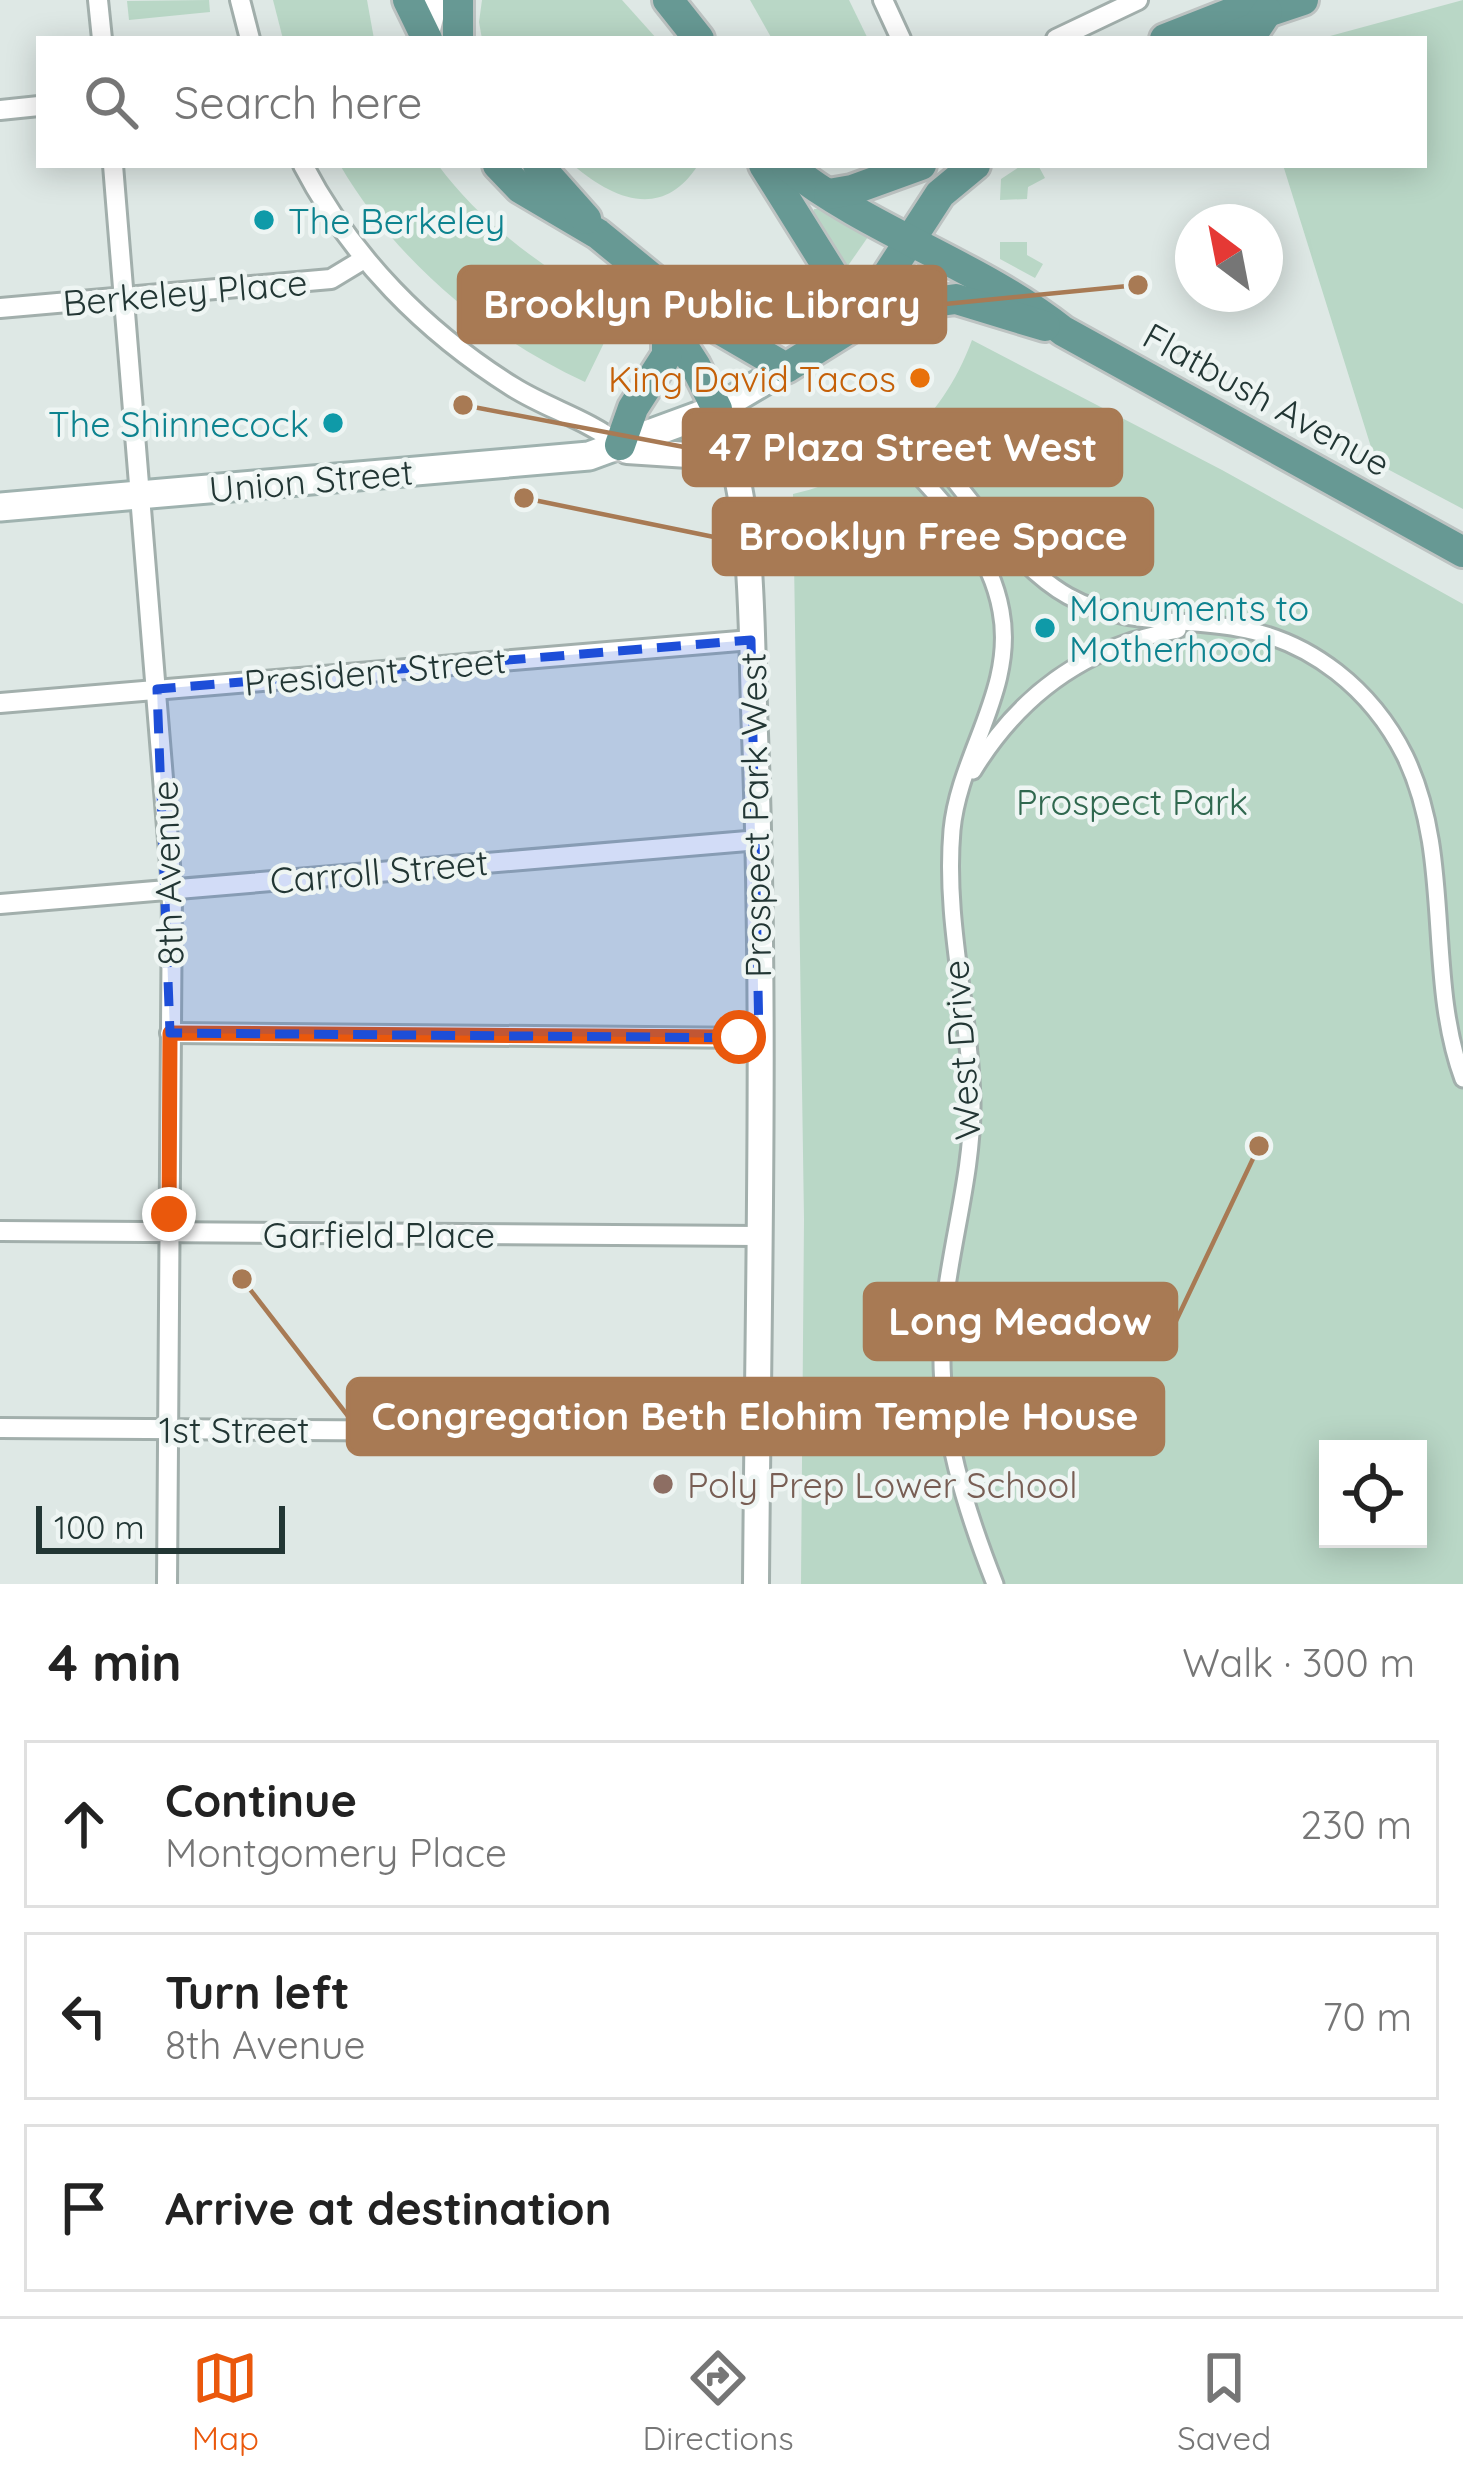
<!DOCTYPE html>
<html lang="en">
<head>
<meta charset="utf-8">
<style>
  body { margin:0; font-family:Quicksand,sans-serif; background:#f6f6f6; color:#222 }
  .controls { position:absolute; right:36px; bottom:36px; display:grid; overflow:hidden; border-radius:0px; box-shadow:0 6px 30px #0003 }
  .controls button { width:108px; height:108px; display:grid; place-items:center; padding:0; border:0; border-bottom:3px solid #e0e0e0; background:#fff; color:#222; font:60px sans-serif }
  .compass { position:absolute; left:1175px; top:204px; width:108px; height:108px; border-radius:50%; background:#fff; box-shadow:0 6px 30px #0003; rotate:328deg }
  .scale { position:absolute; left:36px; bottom:30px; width:249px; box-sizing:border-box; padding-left:12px; border:6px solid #223634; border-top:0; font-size:33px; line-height:42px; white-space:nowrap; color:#223634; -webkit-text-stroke:9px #eef5f3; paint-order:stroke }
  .stop { position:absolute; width:36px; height:36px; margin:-27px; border:9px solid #ea580c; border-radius:50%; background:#fff }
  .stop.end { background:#ea580c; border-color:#fff; box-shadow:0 3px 12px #0008 }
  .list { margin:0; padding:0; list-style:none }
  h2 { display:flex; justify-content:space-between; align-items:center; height:156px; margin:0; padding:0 48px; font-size:51px }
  h2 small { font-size:39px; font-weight:400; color:#767676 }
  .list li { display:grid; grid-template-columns:78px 1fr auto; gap:36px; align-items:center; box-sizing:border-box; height:168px; margin:0 24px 24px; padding:0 24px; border:3px solid #e0e0e0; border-radius:0px }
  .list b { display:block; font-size:45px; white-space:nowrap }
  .list p { margin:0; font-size:39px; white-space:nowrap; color:#767676 }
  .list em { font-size:39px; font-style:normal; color:#767676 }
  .icon { flex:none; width:66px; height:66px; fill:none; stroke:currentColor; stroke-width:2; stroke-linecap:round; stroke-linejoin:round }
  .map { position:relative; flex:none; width:1463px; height:1584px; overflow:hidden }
  .search { position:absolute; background:#fff; box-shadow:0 6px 30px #0003; left:36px; right:36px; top:36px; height:132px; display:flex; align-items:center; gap:30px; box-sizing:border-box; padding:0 42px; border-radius:0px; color:#767676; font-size:45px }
  .sheet { height:732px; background:#fff }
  nav { display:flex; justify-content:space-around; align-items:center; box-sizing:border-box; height:168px; border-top:3px solid #e0e0e0; background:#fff; font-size:33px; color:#767676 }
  nav a { display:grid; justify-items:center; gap:6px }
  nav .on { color:#ea580c }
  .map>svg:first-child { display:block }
</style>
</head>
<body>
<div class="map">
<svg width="1463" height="1584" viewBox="0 0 1463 1584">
  <rect width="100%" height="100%" fill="#dee8e5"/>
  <!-- green -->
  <g fill="#b9d7c6" fill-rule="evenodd">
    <path d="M209,0L210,12L129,20L127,1Z"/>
    <path d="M273,0H367L374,39H283Z"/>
    <path d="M482,0H622L657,39H482L479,22Z"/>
    <path d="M750,0H849L868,39H772Z"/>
    <path d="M1463,0V509L1376,463L1283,165H1424V39H1319Z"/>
    <path d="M340,165H438C486,230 551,271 618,314L585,382C486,336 395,260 340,165Z"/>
    <path d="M573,165H698C663,220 614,200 573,165Z"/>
    <path d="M1022,165H1038L1045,178L1028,187L1027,199L1000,200L1001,179Z"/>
    <path d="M814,209H825L870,234L845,270L812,217Z"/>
    <path d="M1000,242H1027V255L1043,264L1035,278L1000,259Z"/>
    <path d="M972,340L1222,470L1463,604V1584H801L804,1219L793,494C879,474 941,424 972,340ZM1328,1449H1418V1539H1328Z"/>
  </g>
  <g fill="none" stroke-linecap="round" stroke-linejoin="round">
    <!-- pedestrian casing -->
    <g stroke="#a2afac" stroke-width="21">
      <g id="pedestrian">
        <path d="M914,428C954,478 1012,565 1068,596C1122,626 1178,618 1237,628C1311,640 1372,690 1405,756C1454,858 1425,976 1463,1079"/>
        <path d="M892,447C936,495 989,543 1001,611C1016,689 959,755 952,830C944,922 970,1011 972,1102C973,1184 943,1264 942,1346C940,1428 965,1508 995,1584"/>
        <path d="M973,771C1020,694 1087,645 1178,630"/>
      </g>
    </g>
    <!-- minor casing -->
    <g stroke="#a2afac" stroke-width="24">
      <g id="minor">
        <path d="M98,0L102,39"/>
        <path d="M240,0L250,39"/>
        <path d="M883,0L901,39"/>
        <path d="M1056,39L1138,0"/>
        <path d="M0,110L39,106"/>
        <path d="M113,165L172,889L167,1584"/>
        <path d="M303,165C351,257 425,332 513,387C548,409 587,419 620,445"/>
        <path d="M0,308L331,279L364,259"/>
        <path d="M0,703L751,640"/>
        <path d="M0,904L759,840"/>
        <path d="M170,1033L759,1038"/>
        <path d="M0,1231L758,1236"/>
        <path d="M0,1428L757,1433"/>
      </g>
    </g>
    <!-- tertiary casing -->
    <g stroke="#a2afac" stroke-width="30">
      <g id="tertiary">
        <path d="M717,409C757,510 750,627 755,734C766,1017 758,1301 756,1584"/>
        <path d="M620,445L627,451L734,458"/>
      </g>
    </g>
    <!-- secondary casing -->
    <g stroke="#9fb2af" stroke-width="33">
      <g id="secondary">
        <path d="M425,35L434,0"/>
        <path d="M0,507L589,456L717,409L786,368"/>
      </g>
    </g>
    <!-- primary casing -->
    <g stroke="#bdc3c2" stroke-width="36">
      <g id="primary">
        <path d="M408,0L427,39"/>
        <path d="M668,0L699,39"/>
        <path d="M458,39V0"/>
        <path d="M1165,39L1249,6L1267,12L1303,0"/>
        <path d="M1226,39L1257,27L1267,12"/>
        <path d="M498,165L520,188L598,234L702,319L786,368L855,325L940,194L975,165"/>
        <path d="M538,165L586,219"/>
        <path d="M764,165L844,293L855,325"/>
        <path d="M786,165C870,232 978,264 1063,331L1463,552"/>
        <path d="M829,194L852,190L921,165"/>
        <path d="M643,284L695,365L717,409"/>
        <path d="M855,325L918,304L956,299L1045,326"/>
        <path d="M620,445L633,408L667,355V321"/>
      </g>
    </g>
    <!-- pedestrian -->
    <use href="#pedestrian" stroke="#fff" stroke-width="15"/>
    <!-- minor -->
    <use href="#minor" stroke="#fff" stroke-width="18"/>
    <!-- tertiary -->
    <use href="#tertiary" stroke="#fff" stroke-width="24"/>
    <!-- secondary -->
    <use href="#secondary" stroke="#fff" stroke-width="27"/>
    <!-- primary -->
    <use href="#primary" stroke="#679994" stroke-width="30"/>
  </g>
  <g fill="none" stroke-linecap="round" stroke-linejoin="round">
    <!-- route -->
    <path stroke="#ea580c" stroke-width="15" d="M169,1214L170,1033L739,1037"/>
  </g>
  <!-- marked area -->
  <path fill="#1d4ed8" fill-opacity="0.2" stroke="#1d4ed8" stroke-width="9" stroke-dasharray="24 15" stroke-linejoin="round" d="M751,640L759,1038L170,1033L157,689Z"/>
  <!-- markers -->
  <g fill="#0f9aa8" stroke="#eef5f3" stroke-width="4.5">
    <circle cx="264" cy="220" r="12"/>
    <circle cx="333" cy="423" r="12"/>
    <circle cx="1045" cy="628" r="12"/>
  </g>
  <circle fill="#e8710a" stroke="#eef5f3" stroke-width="4.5" cx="920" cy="378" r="12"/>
  <circle fill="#8d6e63" stroke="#eef5f3" stroke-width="4.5" cx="663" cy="1484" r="12"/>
  <g text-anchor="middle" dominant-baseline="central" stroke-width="9" stroke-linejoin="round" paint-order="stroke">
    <!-- culture labels -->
    <g font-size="36" fill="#0d838f" stroke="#eef5f3" text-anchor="start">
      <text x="288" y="220">The Berkeley</text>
      <text x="309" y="423" text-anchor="end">The Shinnecock</text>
      <text x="1069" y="607">Monuments to<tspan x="1069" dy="41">Motherhood</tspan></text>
    </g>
    <!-- street labels -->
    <g font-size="36" fill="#223634" stroke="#eef5f3">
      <text transform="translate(185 292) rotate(-5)">Berkeley Place</text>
      <text transform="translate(1267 399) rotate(29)">Flatbush Avenue</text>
      <text transform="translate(311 480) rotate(-5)">Union Street</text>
      <text transform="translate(375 671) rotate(-5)">President Street</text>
      <text transform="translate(755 815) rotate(-91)">Prospect Park West</text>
      <text transform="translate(379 871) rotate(-5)">Carroll Street</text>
      <text transform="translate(167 873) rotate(-92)">8th Avenue</text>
      <text transform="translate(961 1050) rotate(-94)">West Drive</text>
      <text x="379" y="1234">Garfield Place</text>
      <text x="234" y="1429">1st Street</text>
    </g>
    <!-- food labels -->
    <g font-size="36" fill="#c56008" stroke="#eef5f3" text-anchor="end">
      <text x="896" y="378">King David Tacos</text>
    </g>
    <!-- park labels -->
    <g font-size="36" fill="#30684f" stroke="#eef5f3">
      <text x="1132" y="801">Prospect Park</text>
    </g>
    <!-- education labels -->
    <g font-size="36" fill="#785e54" stroke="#eef5f3" text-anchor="start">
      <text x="687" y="1484">Poly Prep Lower School</text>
    </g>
  </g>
  <!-- callouts -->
  <path fill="none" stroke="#a87a54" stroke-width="4.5" d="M1138 285L945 304M463 405L684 447M524 498L714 537M1259 1146L1176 1321M242 1279L348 1416"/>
  <g fill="#a87a54" stroke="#eef5f3" stroke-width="4.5">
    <circle cx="1138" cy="285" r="12"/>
    <circle cx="463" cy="405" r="12"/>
    <circle cx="524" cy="498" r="12"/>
    <circle cx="1259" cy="1146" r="12"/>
    <circle cx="242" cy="1279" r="12"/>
  </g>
  <g fill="#a87a54" stroke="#a87a54" stroke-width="4.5">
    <rect x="459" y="267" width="486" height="75" rx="12"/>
    <rect x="684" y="410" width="437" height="75" rx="12"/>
    <rect x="714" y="499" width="438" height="75" rx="12"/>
    <rect x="865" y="1284" width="311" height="75" rx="12"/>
    <rect x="348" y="1379" width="815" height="75" rx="12"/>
  </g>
  <g font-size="39" text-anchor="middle" font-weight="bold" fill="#fff">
    <text x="702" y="318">Brooklyn Public Library</text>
    <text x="903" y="461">47 Plaza Street West</text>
    <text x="933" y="550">Brooklyn Free Space</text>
    <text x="1020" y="1335">Long Meadow</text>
    <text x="755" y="1430">Congregation Beth Elohim Temple House</text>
  </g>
</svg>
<div class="controls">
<button><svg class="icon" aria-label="locate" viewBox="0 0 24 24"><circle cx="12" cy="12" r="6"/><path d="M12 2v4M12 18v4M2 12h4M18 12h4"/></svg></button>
</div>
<svg class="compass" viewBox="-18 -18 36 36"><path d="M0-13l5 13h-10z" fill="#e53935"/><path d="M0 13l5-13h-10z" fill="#767676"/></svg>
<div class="scale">100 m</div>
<div class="stop" style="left:739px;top:1037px"></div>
<div class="stop end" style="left:169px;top:1214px"></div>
<div class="search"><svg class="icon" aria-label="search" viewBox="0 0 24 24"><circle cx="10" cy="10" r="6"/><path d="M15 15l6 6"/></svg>Search here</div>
</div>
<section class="sheet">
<h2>4 min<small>Walk · 300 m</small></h2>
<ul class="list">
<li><svg class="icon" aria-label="ahead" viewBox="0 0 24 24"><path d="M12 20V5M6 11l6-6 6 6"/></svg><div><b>Continue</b><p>Montgomery Place</p></div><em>230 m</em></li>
<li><svg class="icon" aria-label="left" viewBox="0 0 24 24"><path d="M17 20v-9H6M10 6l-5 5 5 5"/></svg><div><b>Turn left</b><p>8th Avenue</p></div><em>70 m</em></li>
<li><svg class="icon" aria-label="arrive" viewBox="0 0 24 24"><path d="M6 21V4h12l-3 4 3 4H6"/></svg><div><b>Arrive at destination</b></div></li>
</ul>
</section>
<nav>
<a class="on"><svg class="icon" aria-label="map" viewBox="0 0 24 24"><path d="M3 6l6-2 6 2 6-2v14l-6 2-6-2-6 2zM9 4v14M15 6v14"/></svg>Map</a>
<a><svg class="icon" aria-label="directions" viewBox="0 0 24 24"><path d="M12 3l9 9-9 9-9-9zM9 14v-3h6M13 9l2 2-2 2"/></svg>Directions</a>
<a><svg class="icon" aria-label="saved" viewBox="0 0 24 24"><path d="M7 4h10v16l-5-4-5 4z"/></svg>Saved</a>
</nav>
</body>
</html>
